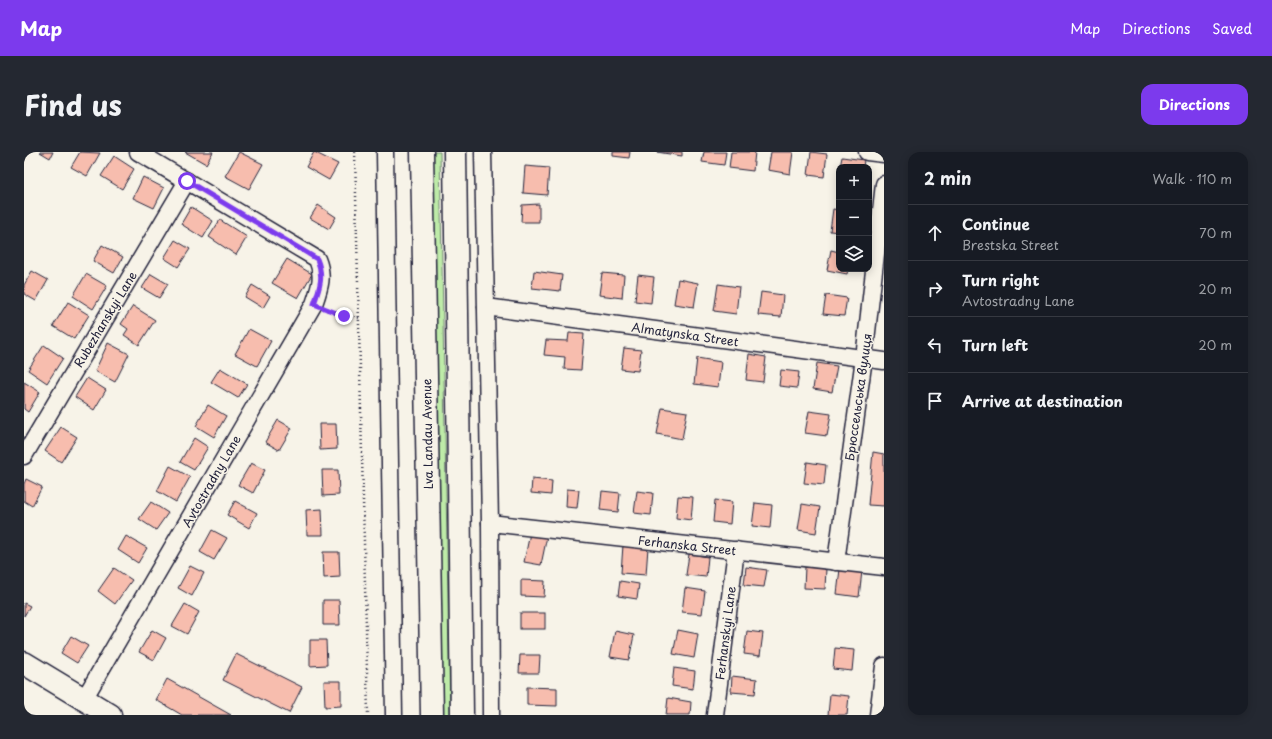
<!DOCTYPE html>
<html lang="en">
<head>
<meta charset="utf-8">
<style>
  body { margin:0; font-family:"Playpen Sans",sans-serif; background:#242831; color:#f1f3f6 }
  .controls { position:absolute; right:12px; top:12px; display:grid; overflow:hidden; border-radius:8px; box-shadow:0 2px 10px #0003 }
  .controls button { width:36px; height:36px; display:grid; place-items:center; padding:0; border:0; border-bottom:1px solid #363941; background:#171b24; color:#f1f3f6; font:20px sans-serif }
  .stop { position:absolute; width:12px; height:12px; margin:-9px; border:3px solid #7c3aed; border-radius:50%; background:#fff }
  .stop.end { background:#7c3aed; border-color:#fff; box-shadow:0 1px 4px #0008 }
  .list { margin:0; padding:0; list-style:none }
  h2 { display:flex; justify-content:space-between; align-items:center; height:52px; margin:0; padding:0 16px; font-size:17px }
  h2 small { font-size:13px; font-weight:400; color:#9ea1a6 }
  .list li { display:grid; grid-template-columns:26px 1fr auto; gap:12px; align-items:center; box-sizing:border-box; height:56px; padding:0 16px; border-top:1px solid #363941 }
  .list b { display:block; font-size:15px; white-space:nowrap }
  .list p { margin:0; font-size:13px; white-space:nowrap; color:#9ea1a6 }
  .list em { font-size:13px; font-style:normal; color:#9ea1a6 }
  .icon { flex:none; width:22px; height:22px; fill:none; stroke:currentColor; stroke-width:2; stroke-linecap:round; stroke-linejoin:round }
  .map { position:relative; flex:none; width:860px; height:563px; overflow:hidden; border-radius:12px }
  header { display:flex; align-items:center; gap:24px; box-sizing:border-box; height:56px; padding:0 20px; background:#7c3aed; color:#fff }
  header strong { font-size:19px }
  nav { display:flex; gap:22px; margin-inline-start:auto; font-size:14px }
  .intro { display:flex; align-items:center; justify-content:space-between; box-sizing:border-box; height:96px; padding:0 24px }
  h1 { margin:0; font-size:28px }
  .button { padding:10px 18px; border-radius:12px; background:#7c3aed; color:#fff; font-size:14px; font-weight:700 }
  main { display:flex; gap:24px; padding:0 24px }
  aside { flex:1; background:#171b24; border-radius:12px; box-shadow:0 2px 10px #0003 }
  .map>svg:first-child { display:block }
</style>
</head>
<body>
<header>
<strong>Map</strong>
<nav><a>Map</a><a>Directions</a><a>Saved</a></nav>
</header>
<div class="intro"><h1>Find us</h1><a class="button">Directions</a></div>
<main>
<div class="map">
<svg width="860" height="563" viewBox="0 0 860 563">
  <rect width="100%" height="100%" fill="#f7f3e8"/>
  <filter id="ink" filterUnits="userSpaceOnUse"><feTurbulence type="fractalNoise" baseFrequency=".025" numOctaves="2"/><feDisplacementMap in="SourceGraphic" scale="8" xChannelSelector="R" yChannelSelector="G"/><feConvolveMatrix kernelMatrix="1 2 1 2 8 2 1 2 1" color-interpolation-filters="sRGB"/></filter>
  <g filter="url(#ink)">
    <!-- green -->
    <path fill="#beeba8" stroke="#708672" d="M408,0H416L426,563H418Z"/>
    <!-- building -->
    <g fill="#f7bdae" stroke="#22223b">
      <path d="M16,0H29L26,6Z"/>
      <path d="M56,0L76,1L63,24L47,15Z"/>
      <path d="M161,0H189L182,12Z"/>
      <path d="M215,0L239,12L225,37L201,24Z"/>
      <path d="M290,0L314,12L305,28L282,15Z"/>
      <path d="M589,0H606L605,6L589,4Z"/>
      <path d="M633,0H658V4Z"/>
      <path d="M680,0H702L700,13L678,10Z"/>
      <path d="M707,0H731L729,19L705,16Z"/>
      <path d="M747,0H769L766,22L744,18Z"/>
      <path d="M787,0L803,2L800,25L784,23Z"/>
      <path d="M90,4L110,17L98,37L77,24Z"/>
      <path d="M818,5L840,8L839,15H816Z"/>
      <path d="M501,14L525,16L523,43L499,41Z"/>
      <path d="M119,25L140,36L130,56L109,46Z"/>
      <path d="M515,52V70H497L498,53Z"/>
      <path d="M294,53L312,65L305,77L286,66Z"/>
      <path d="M167,55L189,69L179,86L157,72Z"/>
      <path d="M809,57L815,58V80L806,79Z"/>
      <path d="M196,68L223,85L212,103L185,85Z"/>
      <path d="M151,88L166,97L154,115L140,106Z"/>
      <path d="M78,93L99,105L90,121L69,109Z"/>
      <path d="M807,98L815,100V117H824L823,122L803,118Z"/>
      <path d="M263,107L288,122L274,146L248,131Z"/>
      <path d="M8,119L24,128L12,149L0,142V133Z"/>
      <path d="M510,119L538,123L536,139L508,136Z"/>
      <path d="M578,121L600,123L598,146L575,143Z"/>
      <path d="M62,122L83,134L69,157L49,144Z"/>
      <path d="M127,122L144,132L135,146L118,136Z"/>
      <path d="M614,123L630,125L627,151L611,149Z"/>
      <path d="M654,127L674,131L670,155L650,152Z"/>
      <path d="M694,132L715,135L712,162L690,159Z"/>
      <path d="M228,133L246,144L239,156L221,145Z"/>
      <path d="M737,140L759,143L757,165L734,163Z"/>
      <path d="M802,143L823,146L820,164L799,162Z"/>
      <path d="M44,150L65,163L50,187L29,174Z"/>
      <path d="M109,154L131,168L115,193L100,183L104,177L97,172Z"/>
      <path d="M225,177L247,189L233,214L211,202Z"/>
      <path d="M545,181L560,182L557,218L540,217L541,205L520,203L522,188L544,189Z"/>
      <path d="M84,191L105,202L91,230L71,219Z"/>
      <path d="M20,193L39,206L23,231L4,218Z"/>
      <path d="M600,196L617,198L614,219L597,217Z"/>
      <path d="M725,202L742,205L739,230L722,228Z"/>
      <path d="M673,206L697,210L694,235L670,232Z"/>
      <path d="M793,211L813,214L808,240L789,237Z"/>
      <path d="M196,216L223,232L214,246L187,230Z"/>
      <path d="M757,218L775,220L773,236L755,234Z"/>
      <path d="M63,226L82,238L70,258L51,245Z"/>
      <path d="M0,230L16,240L4,260L0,257Z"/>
      <path d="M184,253L202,264L190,285L172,274Z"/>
      <path d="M638,256L663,260L658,287L633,282Z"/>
      <path d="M785,259L807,262L803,284L781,281Z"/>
      <path d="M254,268L268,276L255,298L241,290Z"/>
      <path d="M295,272H312L313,297L296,298Z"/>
      <path d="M37,275L53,285L37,310L21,299Z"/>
      <path d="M170,286L184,295L170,318L156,310Z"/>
      <path d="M849,300L860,302V354L844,353Z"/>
      <path d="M783,310L802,313L800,333L780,331Z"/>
      <path d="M227,311L241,318L229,341L214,333Z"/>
      <path d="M146,314L166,325L152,350L133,339Z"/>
      <path d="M298,318H314L315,343L299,344Z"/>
      <path d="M2,327L18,335L8,354L0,349V332Z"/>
      <path d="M508,327L528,329L527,343L507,341Z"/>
      <path d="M543,337L555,338L553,356L542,355Z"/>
      <path d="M578,339L596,341L594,360L576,358Z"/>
      <path d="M613,339L629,341L627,363L610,361Z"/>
      <path d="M654,344L669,345L667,368L652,366Z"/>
      <path d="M691,348L708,350L706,372L689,370Z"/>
      <path d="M211,349L233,361L225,376L203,363Z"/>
      <path d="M127,350L144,361L132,378L115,367Z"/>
      <path d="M731,351L748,353L746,376L728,374Z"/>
      <path d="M778,352L796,355L792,381L774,378Z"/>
      <path d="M298,357L299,383H283L282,358Z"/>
      <path d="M188,378L203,386L190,408L176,400Z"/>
      <path d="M506,381L523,384L517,413L500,410Z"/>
      <path d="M102,384L123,396L114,411L94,398Z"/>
      <path d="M599,393L624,395L622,423L597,421Z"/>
      <path d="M299,400H315L316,425L300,426Z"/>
      <path d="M665,402L684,405L682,425L662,423Z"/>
      <path d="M166,414L180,421L168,444L154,436Z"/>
      <path d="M722,415L743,418L740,435L720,433Z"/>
      <path d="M781,415L802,416L801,437L780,436Z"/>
      <path d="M90,416L108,428L91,452L74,439Z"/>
      <path d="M816,417L838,419L835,445L813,442Z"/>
      <path d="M497,428L521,429L520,445L497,444Z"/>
      <path d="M596,429L615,432L613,447L594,444Z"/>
      <path d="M661,436L681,439L678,462L658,460Z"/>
      <path d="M299,448H315L316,473H299Z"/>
      <path d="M0,451L6,454L0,464Z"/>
      <path d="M161,452L175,460L163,482L148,474Z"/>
      <rect x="496" y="461" width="25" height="16"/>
      <path d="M128,478L142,486L130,508L115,500Z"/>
      <path d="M654,478L674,482L670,506L649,502Z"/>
      <path d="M591,479L610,483L605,508L586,505Z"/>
      <path d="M723,479L739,481L736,504L720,502Z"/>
      <path d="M47,484L64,494L53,511L37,501Z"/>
      <path d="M286,488H302L303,513L286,514Z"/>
      <path d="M811,496L830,498L828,519L809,517Z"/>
      <path d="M212,502L278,535L265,561L199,528Z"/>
      <path d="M496,503H516L515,521H495Z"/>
      <path d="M650,516L671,519L669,537L648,534Z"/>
      <path d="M708,524L733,527L731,542L707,540Z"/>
      <path d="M143,527L207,563H158L132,548Z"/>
      <path d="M300,529H317V554L301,555Z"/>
      <path d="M503,535L533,536V554L503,553Z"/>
      <path d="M806,542L825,544L823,563H804Z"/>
      <path d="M644,546L667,550L666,563H642Z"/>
    </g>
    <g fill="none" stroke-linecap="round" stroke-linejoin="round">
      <!-- street casing -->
      <g stroke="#22223b" stroke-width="19">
        <g id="street">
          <path d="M361,0L370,563"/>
          <path d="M459,0L466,371L467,563"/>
          <path d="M843,0L860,2"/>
          <path d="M462,155L860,209"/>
          <path d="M0,304L163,29"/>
          <path d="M466,371L860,415"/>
          <path d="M812,410L840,206L860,32"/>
          <path d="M60,547L290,152C296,135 300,124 293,107L114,0"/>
          <path d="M691,563L712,398"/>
          <path d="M854,563L860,514"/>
        </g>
      </g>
      <!-- secondary casing -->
      <g stroke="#22223b" stroke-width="25">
        <path id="secondary" d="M0,511L86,563"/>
      </g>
      <!-- primary casing -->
      <g stroke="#22223b" stroke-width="25">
        <g id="primary">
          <path d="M398,0L408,563"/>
          <path d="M431,0L438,563"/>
        </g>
      </g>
      <!-- path -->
      <g stroke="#22223b" stroke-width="2.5" stroke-dasharray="1 3" stroke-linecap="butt">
        <path d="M331,0L344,563"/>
        <path d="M303,158L320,164L335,166"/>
      </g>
      <!-- street -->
      <use href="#street" stroke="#f7f3e8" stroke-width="16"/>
      <!-- secondary -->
      <use href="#secondary" stroke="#f7f3e8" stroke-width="22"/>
      <!-- primary -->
      <use href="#primary" stroke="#f7f3e8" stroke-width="22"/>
    </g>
  </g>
  <g fill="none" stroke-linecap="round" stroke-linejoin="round" filter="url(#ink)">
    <!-- route -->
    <path stroke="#7c3aed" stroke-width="5" d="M163,29L293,107C300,124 296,135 290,152L320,164"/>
  </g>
  <g text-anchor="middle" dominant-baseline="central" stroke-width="3" stroke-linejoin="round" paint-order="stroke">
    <!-- street labels -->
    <g font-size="12" fill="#22223b" stroke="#f7f3e8">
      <text transform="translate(81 167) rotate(-59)">Rubezhanskyi Lane</text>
      <text transform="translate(661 182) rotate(8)">Almatynska Street</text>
      <text transform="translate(834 245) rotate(-82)">Брюссельська вулиця</text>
      <text transform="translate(403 282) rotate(-91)">Lva Landau Avenue</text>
      <text transform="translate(187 329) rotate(-60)">Avtostradny Lane</text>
      <text transform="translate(663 393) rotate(6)">Ferhanska Street</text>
      <text transform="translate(701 481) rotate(-83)">Ferhanskyi Lane</text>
    </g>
  </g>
</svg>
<div class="controls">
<button>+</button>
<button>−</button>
<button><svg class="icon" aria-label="layers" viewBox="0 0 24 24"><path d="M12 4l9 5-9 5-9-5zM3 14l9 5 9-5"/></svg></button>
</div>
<div class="stop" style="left:163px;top:29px"></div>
<div class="stop end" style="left:320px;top:164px"></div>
</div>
<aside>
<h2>2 min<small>Walk · 110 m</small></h2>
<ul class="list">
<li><svg class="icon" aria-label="ahead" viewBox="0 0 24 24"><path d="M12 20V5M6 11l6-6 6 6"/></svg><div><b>Continue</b><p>Brestska Street</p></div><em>70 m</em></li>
<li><svg class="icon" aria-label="right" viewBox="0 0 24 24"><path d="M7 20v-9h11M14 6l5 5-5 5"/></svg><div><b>Turn right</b><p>Avtostradny Lane</p></div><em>20 m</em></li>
<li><svg class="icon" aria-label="left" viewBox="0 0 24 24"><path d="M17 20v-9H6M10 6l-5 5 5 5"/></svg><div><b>Turn left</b></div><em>20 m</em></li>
<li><svg class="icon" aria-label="arrive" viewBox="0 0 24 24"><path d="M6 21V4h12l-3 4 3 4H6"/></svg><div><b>Arrive at destination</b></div></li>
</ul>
</aside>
</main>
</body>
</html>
